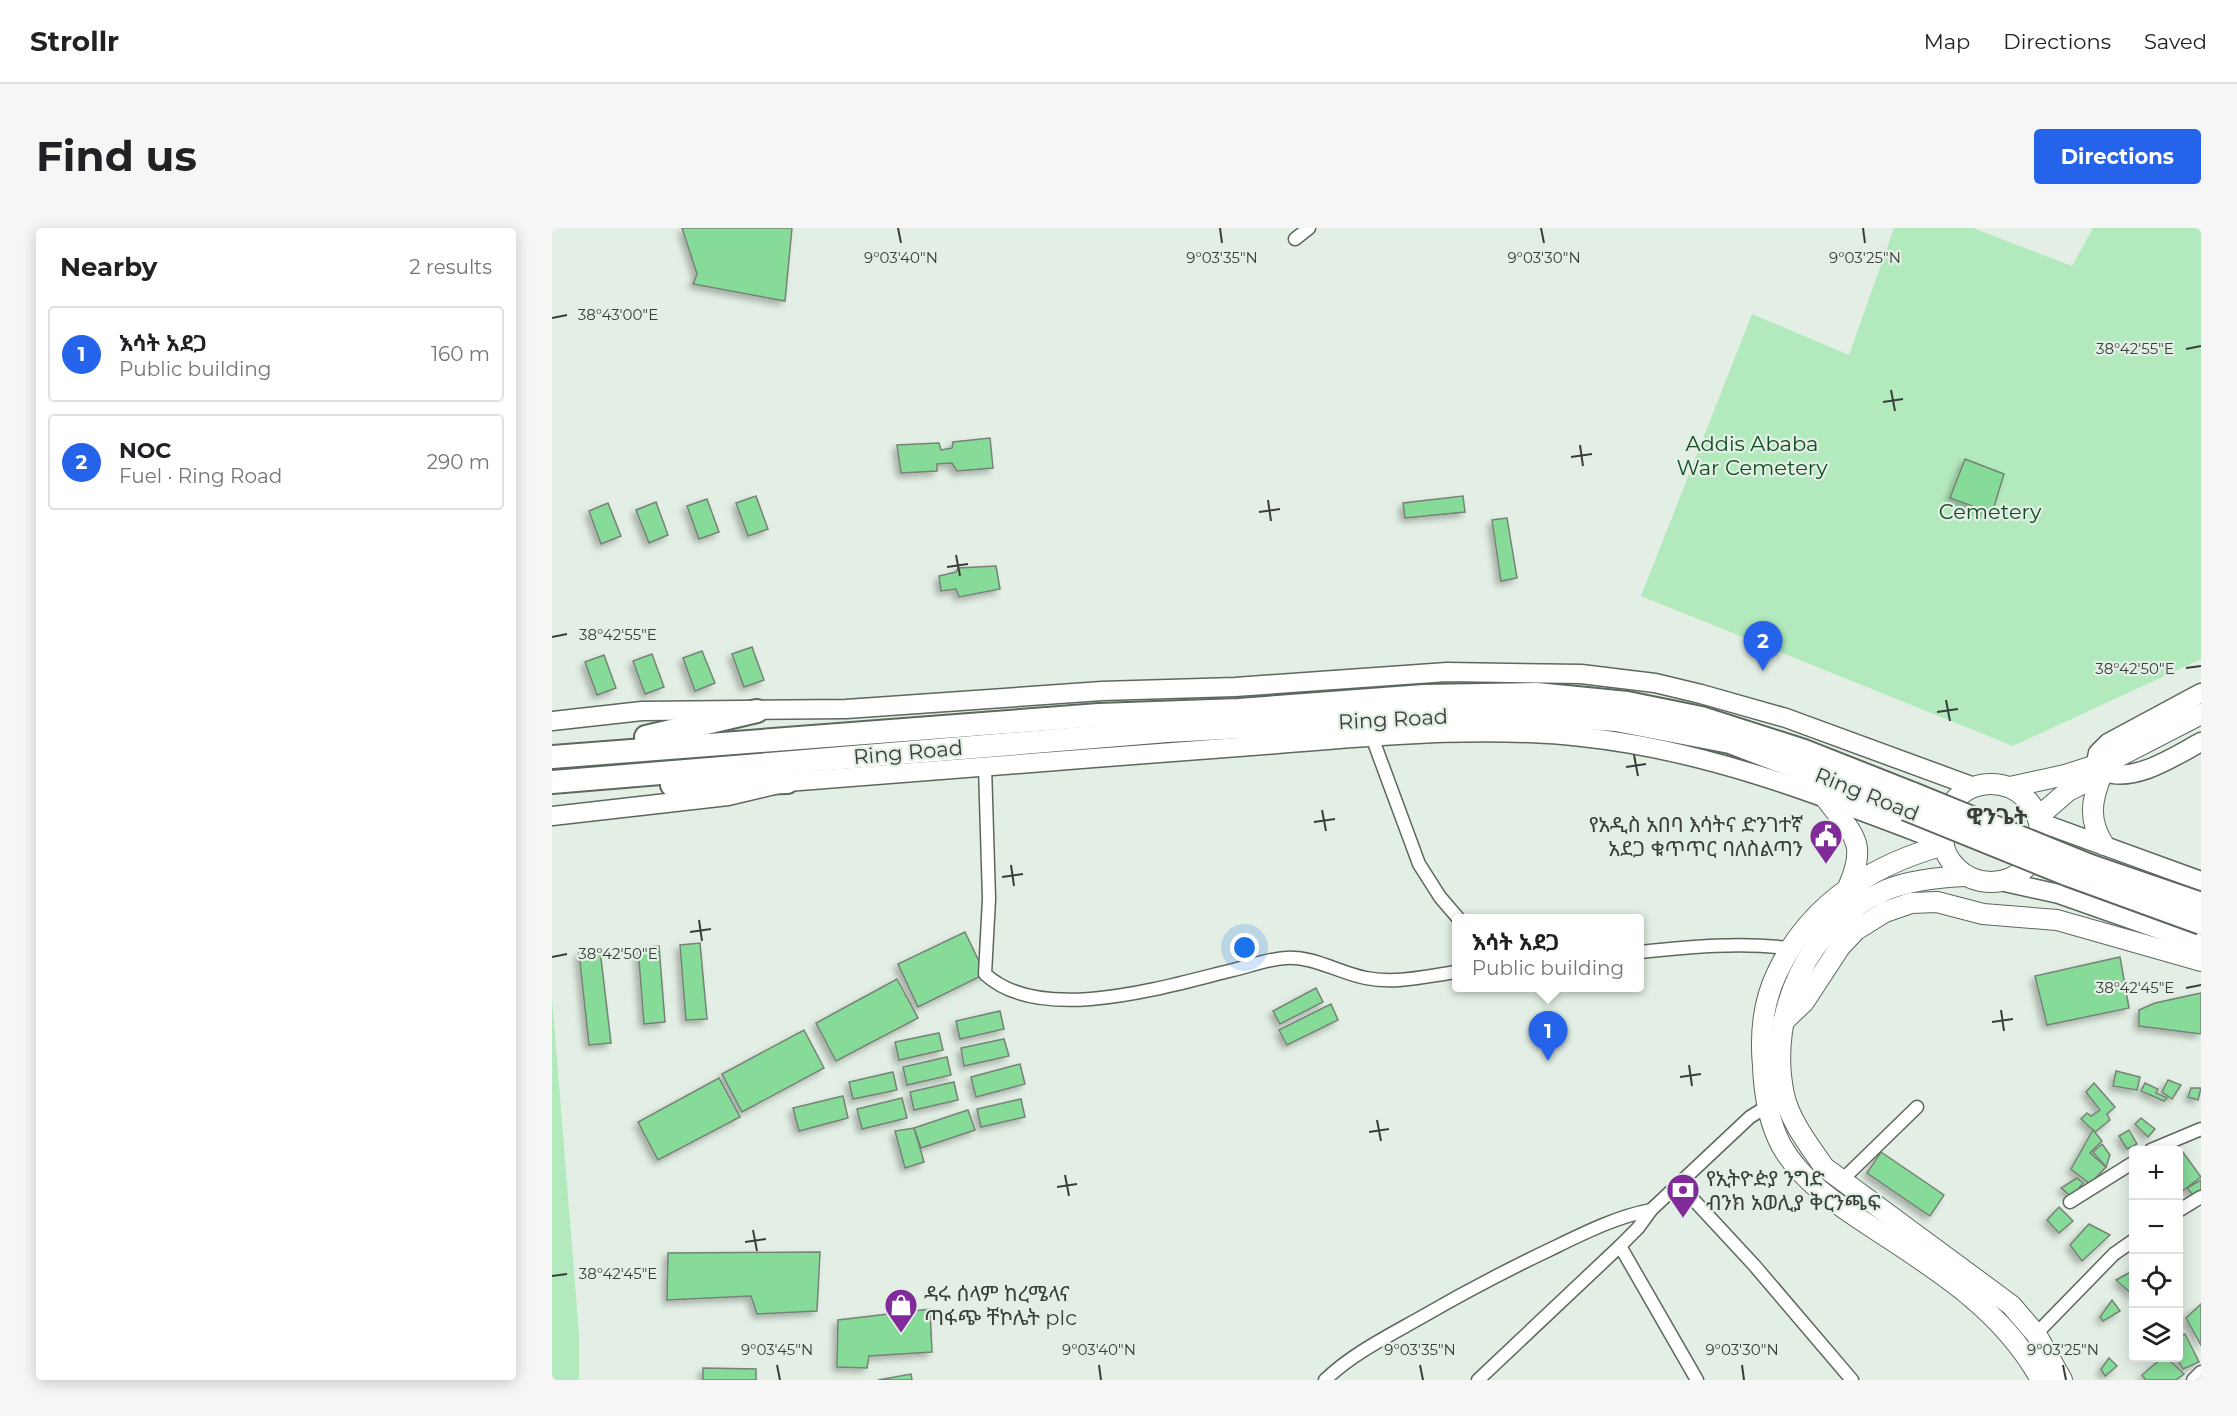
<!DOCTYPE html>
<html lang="en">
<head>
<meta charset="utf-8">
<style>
  body { margin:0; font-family:Montserrat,"Noto Sans Ethiopic",sans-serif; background:#f6f6f6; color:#202124 }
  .controls { position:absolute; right:18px; bottom:18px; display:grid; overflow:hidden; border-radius:6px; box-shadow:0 3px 15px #0003 }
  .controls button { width:54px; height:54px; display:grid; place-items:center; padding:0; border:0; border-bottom:2px solid #e0e0e0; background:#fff; color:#202124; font:30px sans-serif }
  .you { position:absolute; left:693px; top:720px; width:21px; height:21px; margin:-15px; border:4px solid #fff; border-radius:50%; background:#1a73e8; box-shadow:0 0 0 9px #1a73e833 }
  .badge { display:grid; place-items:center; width:39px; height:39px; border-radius:50%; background:#2563eb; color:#fff; font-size:20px; font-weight:700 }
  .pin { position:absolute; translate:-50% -50px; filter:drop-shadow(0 2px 3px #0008) }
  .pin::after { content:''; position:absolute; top:32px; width:21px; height:18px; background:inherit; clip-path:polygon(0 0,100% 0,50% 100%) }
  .popup { position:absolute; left:900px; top:686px; width:192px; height:78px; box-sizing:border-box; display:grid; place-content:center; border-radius:6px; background:#fff; filter:drop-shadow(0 2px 4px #0005); font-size:20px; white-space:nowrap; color:#757577 }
  .popup b { font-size:22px; color:#202124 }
  .popup::after { content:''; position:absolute; left:50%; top:100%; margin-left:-12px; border:12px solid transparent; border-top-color:#fff }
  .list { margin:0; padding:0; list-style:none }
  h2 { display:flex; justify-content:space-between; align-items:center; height:78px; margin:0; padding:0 24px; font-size:26px }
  h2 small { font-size:20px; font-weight:400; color:#757577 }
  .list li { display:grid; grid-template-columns:39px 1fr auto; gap:18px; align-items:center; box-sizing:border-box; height:96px; margin:0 12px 12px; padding:0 12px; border:2px solid #e0e0e0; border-radius:6px }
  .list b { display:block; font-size:22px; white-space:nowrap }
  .list p { margin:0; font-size:20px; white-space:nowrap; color:#757577 }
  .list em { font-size:20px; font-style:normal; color:#757577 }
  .icon { flex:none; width:33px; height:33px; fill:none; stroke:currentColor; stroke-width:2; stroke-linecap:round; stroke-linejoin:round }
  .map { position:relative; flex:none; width:1649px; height:1152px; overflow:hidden; border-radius:6px }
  header { display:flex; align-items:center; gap:36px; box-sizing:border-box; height:84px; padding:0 30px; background:#fff; border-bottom:2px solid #e0e0e0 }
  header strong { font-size:28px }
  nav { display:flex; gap:33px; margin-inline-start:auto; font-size:21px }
  .intro { display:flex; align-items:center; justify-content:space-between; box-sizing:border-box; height:144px; padding:0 36px }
  h1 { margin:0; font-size:42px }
  .button { padding:15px 27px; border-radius:6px; background:#2563eb; color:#fff; font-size:21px; font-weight:700 }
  main { display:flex; gap:36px; padding:0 36px }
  aside { flex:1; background:#fff; border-radius:6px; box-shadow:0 3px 15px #0003 }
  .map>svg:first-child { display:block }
</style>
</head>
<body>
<header>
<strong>Strollr</strong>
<nav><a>Map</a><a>Directions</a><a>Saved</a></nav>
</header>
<div class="intro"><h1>Find us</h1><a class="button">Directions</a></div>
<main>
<aside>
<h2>Nearby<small>2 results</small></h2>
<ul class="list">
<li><span class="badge">1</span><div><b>እሳት አደጋ</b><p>Public building</p></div><em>160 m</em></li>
<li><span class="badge">2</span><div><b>NOC</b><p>Fuel · Ring Road</p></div><em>290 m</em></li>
</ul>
</aside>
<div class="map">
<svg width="1649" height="1152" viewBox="0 0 1649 1152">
  <defs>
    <filter id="shadow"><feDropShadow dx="-4" dy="4" stdDeviation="3" flood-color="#0004"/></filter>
  </defs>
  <rect width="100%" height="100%" fill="#e3efe4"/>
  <!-- green -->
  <g fill="#b3eabd">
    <path d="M1342,0H1421L1520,38L1541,0H1649V431L1461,518L1089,368L1200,86L1297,127Z"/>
    <path d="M0,769L27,1106V1152H0Z"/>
  </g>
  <!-- building -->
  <g fill="#87db98" stroke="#778278" stroke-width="1.5" filter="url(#shadow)">
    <path d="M130,0H240L233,73L141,56L145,46Z"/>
    <path d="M438,210L441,240L405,243L400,235L385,236V243L349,245L345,217L387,215L389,222L400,220L401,214Z"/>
    <path d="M1413,231L1452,246L1440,285L1398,270Z"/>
    <path d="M204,268L216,301L196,308L184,275Z"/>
    <path d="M911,268L913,284L853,290L851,275Z"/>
    <path d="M155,271L167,304L147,311L135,278Z"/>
    <path d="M104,274L116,307L97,315L84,282Z"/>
    <path d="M56,275L69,308L49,316L37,283Z"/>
    <path d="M955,290L965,350L949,353L940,292Z"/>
    <path d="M444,338L448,361L407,369L404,361L389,363L387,348L404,344L406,340Z"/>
    <path d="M200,419L212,452L192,459L180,426Z"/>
    <path d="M150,423L163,455L143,463L131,430Z"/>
    <path d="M100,426L112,459L93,466L81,433Z"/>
    <path d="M52,427L64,460L45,467L33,434Z"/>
    <path d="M413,704L433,746L366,779L346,736Z"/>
    <path d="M148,715L155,791L134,792L128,717Z"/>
    <path d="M107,718L113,794L92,796L86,720Z"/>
    <path d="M48,722L59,815L37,817L27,725Z"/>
    <path d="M1568,729L1577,780L1495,797L1483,748Z"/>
    <path d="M345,751L366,790L284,833L264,795Z"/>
    <path d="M764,760L771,774L728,796L721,783Z"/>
    <path d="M1649,765V806L1587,798V782L1603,775Z"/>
    <path d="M779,776L786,792L735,817L727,802Z"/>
    <path d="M448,783L452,801L408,811L404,793Z"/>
    <path d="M252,802L272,840L190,884L170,846Z"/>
    <path d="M387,805L391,822L347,832L343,814Z"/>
    <path d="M452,811L457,828L412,838L409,820Z"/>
    <path d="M395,829L399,847L355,857L351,839Z"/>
    <path d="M468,836L473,856L424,869L419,849Z"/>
    <path d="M1564,843L1588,849L1585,862L1561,858Z"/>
    <path d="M341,844L345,862L301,871L297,854Z"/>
    <path d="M167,850L188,889L106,932L86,894Z"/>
    <path d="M1616,852L1629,857L1620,871L1610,864Z"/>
    <path d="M402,854L406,872L362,882L358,864Z"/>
    <path d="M1542,855L1563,879L1555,886L1558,892L1543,904L1529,891L1535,885L1539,888L1548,882L1534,864Z"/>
    <path d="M1593,855L1606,861L1604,865L1615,870L1612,873L1589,863Z"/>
    <path d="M1639,860H1649L1646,872L1636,869Z"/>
    <path d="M291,868L296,890L247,903L241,880Z"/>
    <path d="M350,870L355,890L310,901L305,881Z"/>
    <path d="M469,871L473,889L429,899L425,881Z"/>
    <path d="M416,882L423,902L369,920L362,900Z"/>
    <path d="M1589,890L1603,901L1596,909L1583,896Z"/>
    <path d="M362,900L372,934L353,940L343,903Z"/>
    <path d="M1541,902L1550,913L1538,925L1554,939L1538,956L1519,941Z"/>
    <path d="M1577,902L1585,916L1575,921L1567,908Z"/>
    <path d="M1550,916L1558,927L1554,939L1541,924Z"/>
    <path d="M1625,916L1649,949L1626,966V922H1615Z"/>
    <path d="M1329,924L1392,967L1378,988L1315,945Z"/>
    <path d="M1525,950L1531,955L1520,969L1509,960Z"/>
    <path d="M1649,952V963L1642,968L1635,960Z"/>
    <path d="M1507,979L1521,993L1507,1005L1495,992Z"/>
    <path d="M1537,996L1558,1007L1530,1033L1518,1017Z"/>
    <path d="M268,1024L265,1083L205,1086L199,1068L115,1072L116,1025Z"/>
    <path d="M1582,1042V1051L1578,1055L1582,1059V1068L1564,1052Z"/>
    <path d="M1560,1072L1568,1083L1551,1093L1548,1089Z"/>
    <path d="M1649,1076V1117L1634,1090Z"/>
    <path d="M378,1081L380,1124L317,1128L315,1140L285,1139L286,1092Z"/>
    <path d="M1633,1106L1647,1134L1631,1141L1625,1130L1626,1109Z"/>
    <path d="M1557,1130L1565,1138L1553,1148L1549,1141Z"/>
    <path d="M1610,1130H1615L1632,1146L1624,1152H1594L1590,1147Z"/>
    <path d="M151,1140L204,1141V1152H151Z"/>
    <path d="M359,1146L360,1152H326Z"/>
  </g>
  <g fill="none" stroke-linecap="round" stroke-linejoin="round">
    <!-- street casing -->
    <g stroke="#5d675e" stroke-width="15">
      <g id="street">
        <path d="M743,11L757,0"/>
        <path d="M820,509L867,636L888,669L906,690"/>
        <path d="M433,538L437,671L433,746C489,798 615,758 681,742C698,738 716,731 734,730C762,728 787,745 814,750C843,756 875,748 904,744"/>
        <path d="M1088,724C1138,719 1186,714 1236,720"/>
        <path d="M1599,922L1649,901"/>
        <path d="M1288,954L1365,879"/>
        <path d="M1126,955L1202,1037L1300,1152"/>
        <path d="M1518,974L1582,934"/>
        <path d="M1099,982L1086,1000L1068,1018L1145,1152"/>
        <path d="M1626,983L1649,969"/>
        <path d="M1484,1106L1562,1026L1582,1012"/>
        <path d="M773,1152C800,1126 836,1108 868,1090C911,1065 953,1043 997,1022C1030,1006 1063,989 1099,982L1198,889L1219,876"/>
        <path d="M926,1152L1068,1018"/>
        <path d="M1641,1152L1649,1144"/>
      </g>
    </g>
    <!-- secondary casing -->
    <g stroke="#5d675e" stroke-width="21">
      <g id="secondary">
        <path d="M0,493L90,483L294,481L550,463L683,459L895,444L1029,446L1103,455L1149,466L1234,490L1422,559"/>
        <path d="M1543,539L1546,525L1556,515L1649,465"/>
        <path d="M1553,544C1583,555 1623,528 1649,514"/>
        <path d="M0,588L176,568L235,554C390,541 545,530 700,518C809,510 920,497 1030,509C1155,522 1274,569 1391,614"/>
        <path d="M1487,594L1649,653"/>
        <path d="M1448,653L1507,666L1649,716"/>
      </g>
    </g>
    <!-- primary casing -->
    <g stroke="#5d675e" stroke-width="22">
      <g id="primary">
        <path d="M1550,546C1539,573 1536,592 1552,617"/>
        <circle cx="1439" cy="605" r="49"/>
        <path d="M1458,559L1513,547L1560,532L1649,486"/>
        <path d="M1274,571C1300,606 1316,613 1297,657"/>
        <path d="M1486,589L1516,563L1548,547"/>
        <path d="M1392,617C1320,637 1258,675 1225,745C1211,774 1208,806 1211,838C1212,865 1216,892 1229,917C1251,957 1293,981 1330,1006C1392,1046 1453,1086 1489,1152"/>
        <path d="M1415,648C1388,649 1359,652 1334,662C1256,695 1215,785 1232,867C1238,893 1257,917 1272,939L1459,1077L1484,1106L1510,1152"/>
        <path d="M1231,794L1252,774L1288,719L1304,702L1333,684L1359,675L1385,674L1431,686L1505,692L1649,733"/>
      </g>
    </g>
    <!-- highway casing -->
    <g stroke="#5d675e" stroke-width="26">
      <g id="highway">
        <path d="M94,509L205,483"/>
        <path d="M0,529L547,487L687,482L872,468L984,466L1075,475L1149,490L1252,523L1361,566"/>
        <path d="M0,554L615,503L961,485L1064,492L1178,514L1354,581"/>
        <path d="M120,557L235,554"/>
      </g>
    </g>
    <!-- street -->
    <use href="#street" stroke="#fff" stroke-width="12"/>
    <!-- secondary -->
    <use href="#secondary" stroke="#fff" stroke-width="18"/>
    <!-- primary -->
    <use href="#primary" stroke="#fff" stroke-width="20"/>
    <!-- highway -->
    <use href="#highway" stroke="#fff" stroke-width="22"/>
    <!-- highway-bridge casing -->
    <g stroke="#5d675e" stroke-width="26" stroke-linecap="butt">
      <g id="highway-bridge">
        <path d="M1361,566L1538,638L1649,676"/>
        <path d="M1354,581L1517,647L1649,695"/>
      </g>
    </g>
    <!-- highway-bridge -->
    <use href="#highway-bridge" stroke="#fff" stroke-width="22"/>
  </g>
  <!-- ticks -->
  <path fill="none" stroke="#393e3a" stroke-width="2" d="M346,0L349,15M668,0L670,15M989,0L992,15M1311,0L1313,15M0,90L15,87M1634,121L1649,118M1339,162L1343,183M1331,174L1351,171M1028,217L1031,238M1019,229L1040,226M716,272L719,293M707,284L728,281M404,327L408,348M395,339L416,336M0,409L15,406M1634,440L1649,438M1394,472L1398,493M1385,484L1406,481M1082,527L1086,548M1074,539L1094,536M770,582L774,603M762,594L783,591M459,637L462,658M450,649L471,646M147,692L150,713M138,704L159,701M0,729L15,726M1634,760L1649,757M1449,782L1452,803M1440,794L1461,791M1137,837L1140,858M1128,849L1149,846M825,892L829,913M817,904L837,901M513,947L517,968M505,959L525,956M201,1002L205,1023M193,1014L214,1011M0,1048L15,1046M225,1137L228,1152M547,1137L549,1152M868,1137L871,1152M1190,1137L1192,1152M1511,1137L1514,1152"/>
  <!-- icons -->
  <defs>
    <g id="civic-pin" transform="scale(1.725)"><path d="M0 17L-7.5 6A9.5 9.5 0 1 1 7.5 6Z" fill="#812b9a" stroke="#e3efe4"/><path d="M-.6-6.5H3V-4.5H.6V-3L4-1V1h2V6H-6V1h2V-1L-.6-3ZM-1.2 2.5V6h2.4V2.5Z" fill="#fff"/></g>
    <g id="bank-pin" transform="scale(1.725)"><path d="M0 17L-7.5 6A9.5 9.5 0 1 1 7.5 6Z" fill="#812b9a" stroke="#e3efe4"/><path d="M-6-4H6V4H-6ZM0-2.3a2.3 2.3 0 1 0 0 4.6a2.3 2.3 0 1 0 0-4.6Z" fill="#fff"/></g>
    <g id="shop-pin" transform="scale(1.725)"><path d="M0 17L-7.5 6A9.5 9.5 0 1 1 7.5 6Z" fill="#812b9a" stroke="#e3efe4"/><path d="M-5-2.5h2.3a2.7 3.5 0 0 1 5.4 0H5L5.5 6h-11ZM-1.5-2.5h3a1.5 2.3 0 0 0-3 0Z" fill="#fff"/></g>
  </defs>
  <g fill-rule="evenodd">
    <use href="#civic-pin" x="1274" y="608"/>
    <use href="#bank-pin" x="1131" y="962"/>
    <use href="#shop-pin" x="349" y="1077"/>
  </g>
  <g text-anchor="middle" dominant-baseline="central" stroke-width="4.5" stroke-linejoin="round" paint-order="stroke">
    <!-- park labels -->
    <g font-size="21" fill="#114e24" stroke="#e3efe4">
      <text x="1200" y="215">Addis Ababa<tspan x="1200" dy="24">War Cemetery</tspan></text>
      <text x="1438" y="283">Cemetery</text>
    </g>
    <!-- street labels -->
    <g font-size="21" fill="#393e3a" stroke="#e3efe4">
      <text transform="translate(841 491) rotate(-3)">Ring Road</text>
      <text transform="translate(356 524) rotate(-5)">Ring Road</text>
      <text transform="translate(1315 566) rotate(22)">Ring Road</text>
    </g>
    <!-- poi labels -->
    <g font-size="21" fill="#393e3a" stroke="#e3efe4" text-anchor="start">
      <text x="1251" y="596" text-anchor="end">የአዲስ አበባ እሳትና ድንገተኛ<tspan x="1251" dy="24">አደጋ ቁጥጥር ባለስልጣን</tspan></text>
      <text x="1154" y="950">የኢትዮዽያ ንግድ<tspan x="1154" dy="24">ብንክ አወሊያ ቅርንጫፍ</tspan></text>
      <text x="372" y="1065">ዳሩ ሰላም ከረሜላና<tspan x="372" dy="24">ጣፋጭ ቸኮሌት plc</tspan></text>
    </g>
    <!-- neighbourhood labels -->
    <g font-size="22" font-weight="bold" fill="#393e3a" stroke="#e3efe4">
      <text x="1445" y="588">ዊንጌት</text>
    </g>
  </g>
  <g font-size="15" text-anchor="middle" fill="#393e3a" stroke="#e3efe4" stroke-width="4.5" stroke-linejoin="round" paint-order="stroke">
    <text x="349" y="35">9°03'40"N</text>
    <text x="670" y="35">9°03'35"N</text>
    <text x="992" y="35">9°03'30"N</text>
    <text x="1313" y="35">9°03'25"N</text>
    <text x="66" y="92">38°43'00"E</text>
    <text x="1583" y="126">38°42'55"E</text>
    <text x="66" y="412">38°42'55"E</text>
    <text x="1583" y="446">38°42'50"E</text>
    <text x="66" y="731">38°42'50"E</text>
    <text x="1583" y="765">38°42'45"E</text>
    <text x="66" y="1051">38°42'45"E</text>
    <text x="225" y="1127">9°03'45"N</text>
    <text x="547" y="1127">9°03'40"N</text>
    <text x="868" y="1127">9°03'35"N</text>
    <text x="1190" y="1127">9°03'30"N</text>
    <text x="1511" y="1127">9°03'25"N</text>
  </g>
</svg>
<div class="controls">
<button>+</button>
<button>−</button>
<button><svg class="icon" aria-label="locate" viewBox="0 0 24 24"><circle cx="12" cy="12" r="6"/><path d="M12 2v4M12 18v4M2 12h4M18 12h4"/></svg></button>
<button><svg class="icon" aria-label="layers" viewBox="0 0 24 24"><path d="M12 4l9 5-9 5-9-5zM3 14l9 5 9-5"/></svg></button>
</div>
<div class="you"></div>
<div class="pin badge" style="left:996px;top:833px">1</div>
<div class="popup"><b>እሳት አደጋ</b>Public building</div>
<div class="pin badge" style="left:1211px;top:443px">2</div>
</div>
</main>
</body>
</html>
